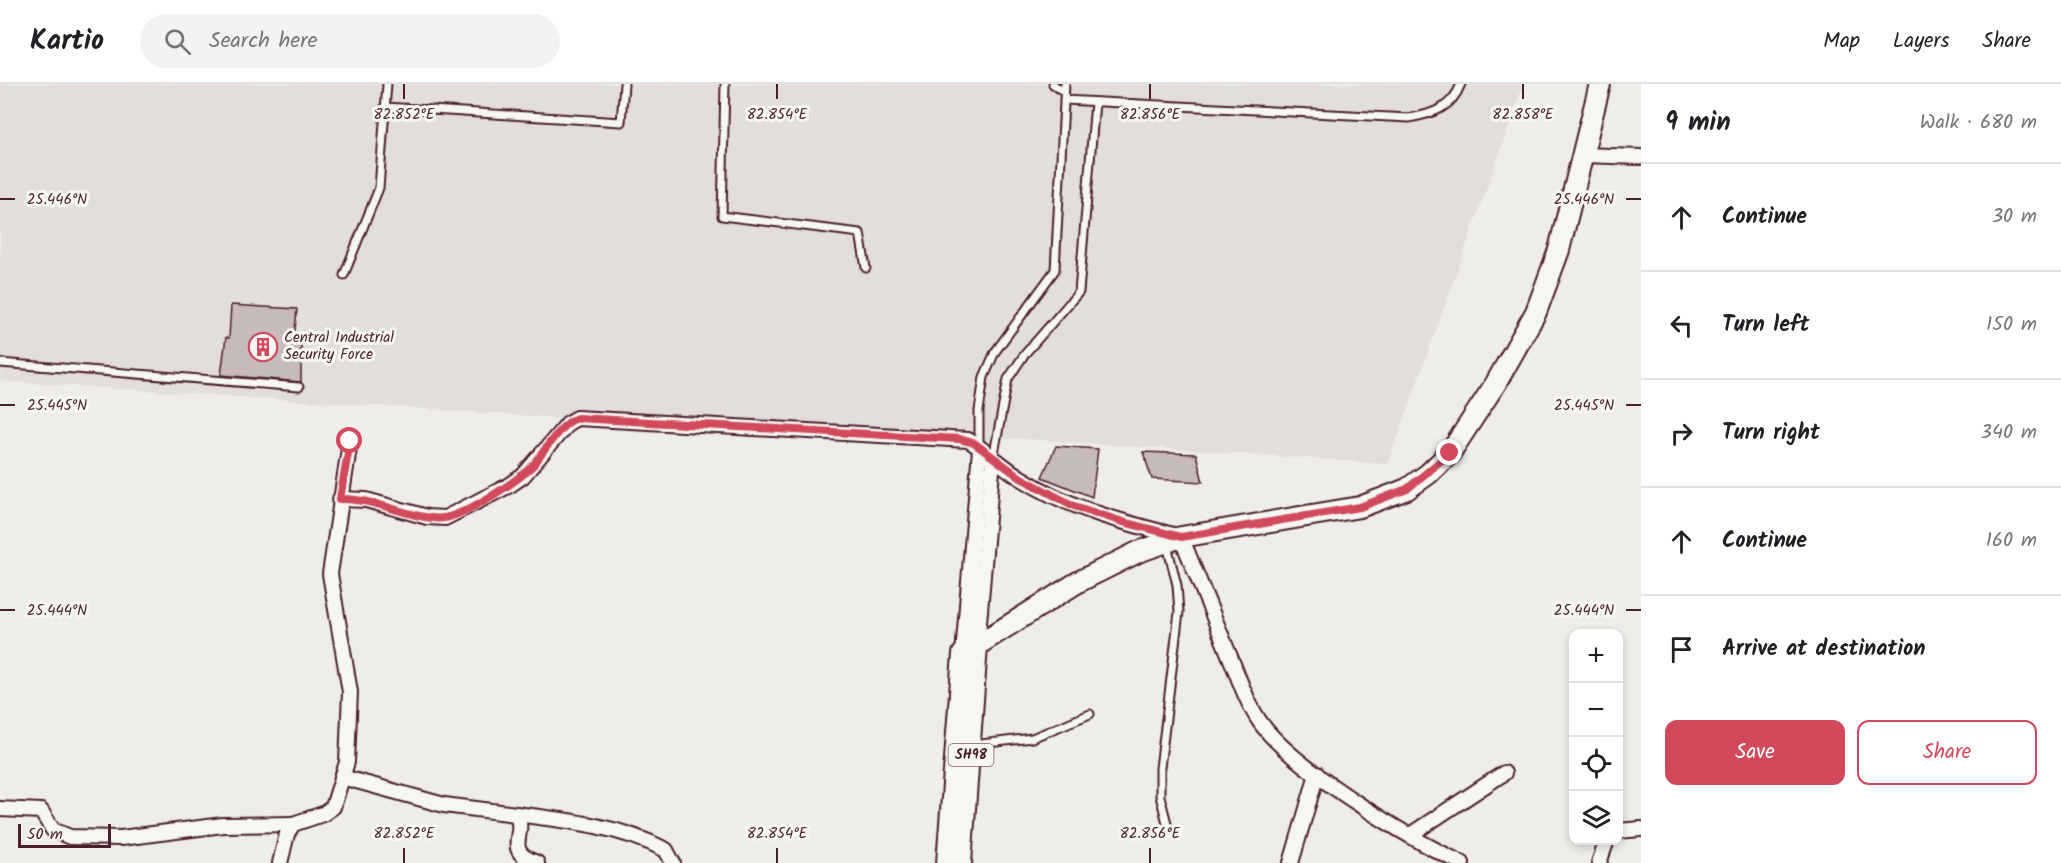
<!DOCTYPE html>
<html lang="en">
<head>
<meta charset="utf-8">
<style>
  body { margin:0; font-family:Kalam,sans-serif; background:#f2f2f2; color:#202124 }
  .controls { position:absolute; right:18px; bottom:18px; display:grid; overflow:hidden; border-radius:12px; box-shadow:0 3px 9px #0003 }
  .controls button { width:54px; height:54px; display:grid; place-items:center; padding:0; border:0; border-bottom:2px solid #e0e0e0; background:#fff; color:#202124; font:30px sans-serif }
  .scale { position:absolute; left:18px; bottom:15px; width:93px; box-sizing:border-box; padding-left:6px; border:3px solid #4a1f2b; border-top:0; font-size:16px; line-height:21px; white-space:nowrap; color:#4a1f2b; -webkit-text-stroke:4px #f6f6f2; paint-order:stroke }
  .stop { position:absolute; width:18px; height:18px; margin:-14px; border:4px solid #d1495b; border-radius:50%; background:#fff }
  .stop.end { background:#d1495b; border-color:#fff; box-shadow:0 2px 6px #0008 }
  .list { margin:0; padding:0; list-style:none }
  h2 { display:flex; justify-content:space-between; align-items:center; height:78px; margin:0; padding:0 24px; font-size:26px }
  h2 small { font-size:20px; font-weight:400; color:#757577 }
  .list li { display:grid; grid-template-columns:39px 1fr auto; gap:18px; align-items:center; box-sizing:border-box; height:108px; padding:0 24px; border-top:2px solid #e0e0e0 }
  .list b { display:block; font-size:22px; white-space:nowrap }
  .list em { font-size:20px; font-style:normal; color:#757577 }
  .actions { display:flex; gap:12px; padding:18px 24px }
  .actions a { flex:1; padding:14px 0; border:2px solid #d1495b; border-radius:12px; text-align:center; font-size:21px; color:#d1495b }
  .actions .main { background:#d1495b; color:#fff }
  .icon { flex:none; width:33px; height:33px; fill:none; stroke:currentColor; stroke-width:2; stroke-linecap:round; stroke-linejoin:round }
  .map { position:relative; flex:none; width:1641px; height:779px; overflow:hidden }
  header { display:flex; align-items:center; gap:36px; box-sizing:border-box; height:84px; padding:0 30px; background:#fff; border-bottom:2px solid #e0e0e0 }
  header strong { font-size:28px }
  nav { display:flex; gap:33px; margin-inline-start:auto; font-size:21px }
  .search { width:420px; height:54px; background:#f2f2f2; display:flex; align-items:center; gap:15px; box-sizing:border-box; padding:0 21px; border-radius:33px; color:#757577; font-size:22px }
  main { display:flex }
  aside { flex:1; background:#fff }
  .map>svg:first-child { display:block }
</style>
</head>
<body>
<header>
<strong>Kartio</strong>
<div class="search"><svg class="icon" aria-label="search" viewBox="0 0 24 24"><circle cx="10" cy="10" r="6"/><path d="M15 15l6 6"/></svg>Search here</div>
<nav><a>Map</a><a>Layers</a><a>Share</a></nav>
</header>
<main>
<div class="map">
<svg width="1641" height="779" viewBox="0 0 1641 779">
  <rect width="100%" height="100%" fill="#efedea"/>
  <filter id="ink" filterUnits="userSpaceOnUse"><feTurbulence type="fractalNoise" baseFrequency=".0167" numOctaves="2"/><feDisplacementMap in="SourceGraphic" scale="12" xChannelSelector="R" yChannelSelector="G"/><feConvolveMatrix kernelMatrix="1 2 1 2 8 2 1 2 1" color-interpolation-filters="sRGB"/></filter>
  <g filter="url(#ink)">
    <!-- built -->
    <path fill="#e3dedc" d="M0,0H1524L1388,380L1012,354L966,361L0,297Z"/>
    <!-- building -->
    <g fill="#c6babb" stroke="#4a1f2b" stroke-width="1.5">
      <path d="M231,221L297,225L294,257H301V298L221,291L226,253L229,254Z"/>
      <path d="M1056,362L1098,365L1092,413L1042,393Z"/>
      <path d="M1143,368L1196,370L1203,398L1152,395Z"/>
    </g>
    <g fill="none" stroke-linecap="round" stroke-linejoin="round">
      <!-- service casing -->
      <g stroke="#4a1f2b" stroke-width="11">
        <g id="service">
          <path d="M725,0L722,132L860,149L866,184"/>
          <path d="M1053,0L1064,8"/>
          <path d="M1064,16L1409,34C1433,30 1452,24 1461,0"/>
          <path d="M385,23L621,38L624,0"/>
          <path d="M344,191L379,104L387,0"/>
          <path d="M0,279L299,303"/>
          <path d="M979,362V327L984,293L995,268L1055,186L1065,0"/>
          <path d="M993,375L1008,295L1024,271L1079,208L1095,18"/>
          <path d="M1167,461L1177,501L1179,528L1160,684V712L1168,743"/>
          <path d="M972,661L1032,654L1090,630"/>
        </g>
      </g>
      <!-- minor casing -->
      <g stroke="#4a1f2b" stroke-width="18">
        <g id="minor">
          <path d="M1582,71L1641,73"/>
          <path d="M340,415L366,416L427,433L445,434L510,401L523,392L568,339L577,334L968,356C987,367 1003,383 1021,394C1070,425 1125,439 1181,453C1197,491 1212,529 1228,568C1238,591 1246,618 1260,638C1292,684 1410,755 1462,779"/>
          <path d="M977,562L993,375"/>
          <path d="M963,570L980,365"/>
          <path d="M342,693L444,721L516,730C528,751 501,766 537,779"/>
          <path d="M0,725L41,727L53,746L70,753L121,754L223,741L293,740"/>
          <path d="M516,730C566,736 620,742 666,766L673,779"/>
          <path d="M1618,747L1641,745"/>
          <path d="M1410,751L1504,689"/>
          <path d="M280,779L287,750L293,740L323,730L333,723L347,678L350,608L330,490L350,357"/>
          <path d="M1291,779L1317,690"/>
          <path d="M1599,779L1607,756"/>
        </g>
      </g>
      <!-- primary casing -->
      <g stroke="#4a1f2b" stroke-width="24">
        <g id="primary">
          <path d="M947,779L963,570L1078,498L1138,468L1181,453L1360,423L1407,405L1428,390L1450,369L1496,299L1536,228L1559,166L1600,0"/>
          <path d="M961,779L977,562"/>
        </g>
      </g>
      <!-- service -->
      <use href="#service" stroke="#f6f6f2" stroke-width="7"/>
      <!-- minor -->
      <use href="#minor" stroke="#f6f6f2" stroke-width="14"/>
      <!-- primary -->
      <use href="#primary" stroke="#f6f6f2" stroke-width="20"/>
    </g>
  </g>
  <g fill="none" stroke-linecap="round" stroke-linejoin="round" filter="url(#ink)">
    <!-- route -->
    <path stroke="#d1495b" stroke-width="8" d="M350,357L340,415C373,413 418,438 444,434C465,431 519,397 534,380C546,366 559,340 577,334L959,355L974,359L1021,394L1074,422L1123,438L1181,453L1360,423L1407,405L1450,369"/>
  </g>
  <!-- ticks -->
  <path fill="none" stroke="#4a1f2b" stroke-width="2" d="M404,0V15M777,0V15M1150,0V15M1523,0V15M0,115H15M1626,115H1641M0,321H15M1626,321H1641M0,526H15M1626,526H1641M404,764V779M777,764V779M1150,764V779"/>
  <!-- icons -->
  <defs>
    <g id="building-ring" transform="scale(1.5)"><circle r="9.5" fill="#f6f6f2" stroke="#d1495b" stroke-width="1.5"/><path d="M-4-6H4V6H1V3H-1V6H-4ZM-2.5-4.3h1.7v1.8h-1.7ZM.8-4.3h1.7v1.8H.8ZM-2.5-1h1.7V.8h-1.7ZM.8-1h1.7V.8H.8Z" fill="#d1495b"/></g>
  </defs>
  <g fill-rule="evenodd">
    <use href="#building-ring" x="263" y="263"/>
  </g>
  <g text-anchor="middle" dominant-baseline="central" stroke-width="6" stroke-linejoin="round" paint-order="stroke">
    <!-- shield labels -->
    <rect fill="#f6f6f2" stroke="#7e6067" stroke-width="1.5" x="948.5" y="660" width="45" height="22" rx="4.5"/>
    <g font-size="14" font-weight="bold" fill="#4a1f2b">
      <text x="971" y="671">SH98</text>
    </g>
    <!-- poi labels -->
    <g font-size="15" fill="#4a1f2b" stroke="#f6f6f2" text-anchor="start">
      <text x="284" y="254">Central Industrial<tspan x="284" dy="17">Security Force</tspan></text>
    </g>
  </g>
  <g font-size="15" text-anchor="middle" fill="#4a1f2b" stroke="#f6f6f2" stroke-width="6" stroke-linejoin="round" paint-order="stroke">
    <text x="404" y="35">82.852°E</text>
    <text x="777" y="35">82.854°E</text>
    <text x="1150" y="35">82.856°E</text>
    <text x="1523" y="35">82.858°E</text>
    <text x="57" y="120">25.446°N</text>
    <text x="1584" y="120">25.446°N</text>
    <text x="57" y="326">25.445°N</text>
    <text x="1584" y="326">25.445°N</text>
    <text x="57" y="531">25.444°N</text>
    <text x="1584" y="531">25.444°N</text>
    <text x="404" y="754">82.852°E</text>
    <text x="777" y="754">82.854°E</text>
    <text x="1150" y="754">82.856°E</text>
  </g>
</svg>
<div class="controls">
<button>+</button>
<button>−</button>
<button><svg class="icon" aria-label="locate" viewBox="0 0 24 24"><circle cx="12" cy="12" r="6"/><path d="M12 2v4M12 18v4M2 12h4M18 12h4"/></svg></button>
<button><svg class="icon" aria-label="layers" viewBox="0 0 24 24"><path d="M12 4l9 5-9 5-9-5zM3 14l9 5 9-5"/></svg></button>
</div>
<div class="scale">50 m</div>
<div class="stop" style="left:350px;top:357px"></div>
<div class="stop end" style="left:1450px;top:369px"></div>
</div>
<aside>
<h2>9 min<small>Walk · 680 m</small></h2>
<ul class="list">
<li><svg class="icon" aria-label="ahead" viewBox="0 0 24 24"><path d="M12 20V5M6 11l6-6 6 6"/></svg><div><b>Continue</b></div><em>30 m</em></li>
<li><svg class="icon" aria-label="left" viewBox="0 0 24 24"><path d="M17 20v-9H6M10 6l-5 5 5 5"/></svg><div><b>Turn left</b></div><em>150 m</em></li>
<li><svg class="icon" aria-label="right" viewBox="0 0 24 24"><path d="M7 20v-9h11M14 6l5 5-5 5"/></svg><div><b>Turn right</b></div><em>340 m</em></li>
<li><svg class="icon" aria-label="ahead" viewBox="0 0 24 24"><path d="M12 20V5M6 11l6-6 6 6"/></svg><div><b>Continue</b></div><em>160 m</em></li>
<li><svg class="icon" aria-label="arrive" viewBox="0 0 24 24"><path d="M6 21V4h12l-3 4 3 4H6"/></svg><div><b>Arrive at destination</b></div></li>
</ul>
<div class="actions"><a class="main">Save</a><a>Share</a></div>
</aside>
</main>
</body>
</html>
